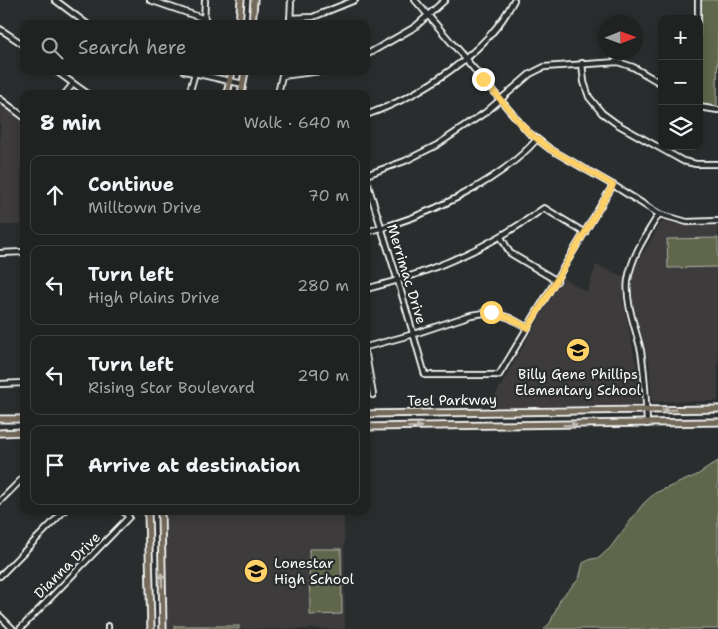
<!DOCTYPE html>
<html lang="en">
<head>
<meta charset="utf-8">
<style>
  body { margin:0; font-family:"Shantell Sans",sans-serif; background:#2d2f2f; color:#f1f3f6 }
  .controls { position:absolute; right:15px; top:15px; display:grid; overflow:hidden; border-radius:10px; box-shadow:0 2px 12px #0003 }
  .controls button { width:45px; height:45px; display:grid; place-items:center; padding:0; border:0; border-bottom:1px solid #3d3f40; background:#202222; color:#f1f3f6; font:25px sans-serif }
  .compass { position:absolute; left:598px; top:15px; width:45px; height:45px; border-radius:50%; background:#202222; box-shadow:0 2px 12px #0003; rotate:89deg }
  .stop { position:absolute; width:15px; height:15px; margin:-11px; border:4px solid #ffd166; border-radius:50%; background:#fff }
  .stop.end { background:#ffd166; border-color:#fff; box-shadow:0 1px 5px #0008 }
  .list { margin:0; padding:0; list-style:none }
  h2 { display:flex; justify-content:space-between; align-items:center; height:65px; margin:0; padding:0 20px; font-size:21px }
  h2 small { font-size:16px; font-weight:400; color:#a2a4a5 }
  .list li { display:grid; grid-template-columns:32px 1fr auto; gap:15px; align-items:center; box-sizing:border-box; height:80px; margin:0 10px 10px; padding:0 10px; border:1px solid #3d3f40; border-radius:10px }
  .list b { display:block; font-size:19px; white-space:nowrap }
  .list p { margin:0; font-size:16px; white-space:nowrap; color:#a2a4a5 }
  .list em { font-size:16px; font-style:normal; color:#a2a4a5 }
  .icon { flex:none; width:28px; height:28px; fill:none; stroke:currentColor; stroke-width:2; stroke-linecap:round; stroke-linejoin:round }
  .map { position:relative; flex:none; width:718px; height:629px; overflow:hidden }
  .search { position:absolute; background:#202222; box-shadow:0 2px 12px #0003; left:20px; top:20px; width:350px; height:55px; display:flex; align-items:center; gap:12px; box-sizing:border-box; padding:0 18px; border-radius:10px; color:#a2a4a5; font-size:19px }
  .panel { position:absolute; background:#202222; box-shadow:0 2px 12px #0003; left:20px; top:90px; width:350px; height:425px; border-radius:10px }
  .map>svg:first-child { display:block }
</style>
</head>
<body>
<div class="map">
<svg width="718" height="629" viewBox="0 0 718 629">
  <rect width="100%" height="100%" fill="#2a2d2e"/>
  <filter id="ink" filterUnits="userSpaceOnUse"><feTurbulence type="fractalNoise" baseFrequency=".02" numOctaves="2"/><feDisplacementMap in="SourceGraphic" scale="10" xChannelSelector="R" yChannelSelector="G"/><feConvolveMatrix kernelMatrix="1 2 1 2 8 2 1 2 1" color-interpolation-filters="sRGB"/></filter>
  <g filter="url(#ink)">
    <!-- built -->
    <g fill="#3e3a3b">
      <path d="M0,103L24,121V152L21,167V225H0Z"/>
      <path d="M662,222L682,225L718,226V401L652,402L649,363L633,303L632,279L634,267Z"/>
      <path d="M596,265L623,276V301L638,372L641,405L495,408L492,401L562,278L587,292Z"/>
      <path d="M166,511H344L345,629H168Z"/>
    </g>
    <!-- green -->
    <g fill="#5f664c" stroke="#afb2a6">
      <path d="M701,0H718L717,107L699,104Z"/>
      <path d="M718,238V267L668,268L667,239Z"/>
      <path d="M718,461V629H544L550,623L561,598L579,579L583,563L591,559L599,558L610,548L643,504L655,493L697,475Z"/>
      <path d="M309,549H341L342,614L310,615Z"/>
      <rect x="174" y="626" width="65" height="3"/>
    </g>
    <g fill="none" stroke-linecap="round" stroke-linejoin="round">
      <!-- minor casing -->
      <g stroke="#fff" stroke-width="8">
        <g id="minor">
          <path d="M55,0L87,24"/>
          <path d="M150,0L205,19"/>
          <path d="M415,0L528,132L550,149L613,185L659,214L687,222L718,221"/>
          <path d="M698,0V19"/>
          <path d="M290,18L313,17L355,0"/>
          <path d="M204,24L205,0"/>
          <path d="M290,24L291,0"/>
          <path d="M0,29L24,45"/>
          <path d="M366,55L415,27L445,0"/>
          <path d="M582,63L584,82L589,97L602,113L617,124L683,161L696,164H718"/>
          <path d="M56,71L88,94"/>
          <path d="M185,71L243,84"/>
          <path d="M282,76L320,71"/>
          <path d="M65,94L73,84"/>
          <path d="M189,94L195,73"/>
          <path d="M278,94L283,71"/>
          <path d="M0,99L24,117"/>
          <path d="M699,107L718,110"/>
          <path d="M366,115C420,96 488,53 514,0"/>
          <path d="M366,175L405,161L437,145L486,112L530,74L544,67L618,62L633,67L662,84"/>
          <path d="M366,179L398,281L425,375H499L613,185"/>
          <path d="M366,232C423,218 498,184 537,139"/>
          <path d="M501,237L510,253L557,281"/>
          <path d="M0,253L24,252"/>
          <path d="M366,289C430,273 491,247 544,208L585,233"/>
          <path d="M366,347L414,334L471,315L491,312L510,318L528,328"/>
          <path d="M366,355L373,395"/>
          <path d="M0,384L24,383"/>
          <path d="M647,424C646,400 645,375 641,351C636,329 625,303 628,280C632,255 646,235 659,214"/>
          <path d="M0,501L24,477"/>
          <path d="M0,576L64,511"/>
          <path d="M0,616L13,629"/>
          <path d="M108,626V629"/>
          <path d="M20,629L129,517L123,511"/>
        </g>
      </g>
      <!-- major casing -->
      <g stroke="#fff" stroke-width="9">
        <g id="major">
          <path d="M239,24L241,0"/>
          <path d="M252,24L254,0"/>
          <path d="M227,94L232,71"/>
          <path d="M241,94L245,71"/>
          <path d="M366,414L718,409"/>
          <path d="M0,419H24"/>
          <path d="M366,427L718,422"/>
          <path d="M0,433L24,432"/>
          <path d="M148,511L151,629"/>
          <path d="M161,511L163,629"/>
        </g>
      </g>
      <!-- minor -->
      <use href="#minor" stroke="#2a2d2e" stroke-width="4.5"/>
      <!-- major -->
      <use href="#major" stroke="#736a5a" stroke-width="5.5"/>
    </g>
    <!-- one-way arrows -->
    <defs><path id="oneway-solid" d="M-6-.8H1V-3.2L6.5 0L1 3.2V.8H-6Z" transform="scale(1.25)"/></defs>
    <g fill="#c0bcb5">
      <use href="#oneway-solid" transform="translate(669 410) rotate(179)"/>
      <use href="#oneway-solid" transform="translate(570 425) rotate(-1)"/>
      <use href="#oneway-solid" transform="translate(415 427) rotate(-1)"/>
      <use href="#oneway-solid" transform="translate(162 580) rotate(-91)"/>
    </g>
  </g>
  <g fill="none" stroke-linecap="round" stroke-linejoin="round" filter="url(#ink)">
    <!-- route -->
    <path stroke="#ffd166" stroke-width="6" d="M483,79L528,132L550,149L613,185L528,328L510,318L491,312"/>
  </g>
  <!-- icons -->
  <defs>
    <g id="school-disc" transform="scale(1.25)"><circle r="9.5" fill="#ffd166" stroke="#2a2d2e"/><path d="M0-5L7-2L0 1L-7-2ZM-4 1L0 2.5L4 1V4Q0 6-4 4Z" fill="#111"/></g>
  </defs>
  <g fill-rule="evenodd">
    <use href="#school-disc" x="578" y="350"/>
    <use href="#school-disc" x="256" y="571"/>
  </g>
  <g text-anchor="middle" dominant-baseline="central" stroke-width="4.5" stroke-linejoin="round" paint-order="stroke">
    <!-- street labels -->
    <g font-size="14" fill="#fff" stroke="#2a2d2e">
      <text transform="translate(407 274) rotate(73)">Merrimac Drive</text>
      <text transform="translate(452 400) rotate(-1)">Teel Parkway</text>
      <text transform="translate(67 565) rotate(-45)">Dianna Drive</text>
    </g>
    <!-- poi labels -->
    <g font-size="14" fill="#fff" stroke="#2a2d2e">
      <text x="578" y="374">Billy Gene Phillips<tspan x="578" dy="16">Elementary School</tspan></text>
      <text x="274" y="563" text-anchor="start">Lonestar<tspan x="274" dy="16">High School</tspan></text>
    </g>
  </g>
</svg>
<div class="controls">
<button>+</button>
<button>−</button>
<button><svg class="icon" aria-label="layers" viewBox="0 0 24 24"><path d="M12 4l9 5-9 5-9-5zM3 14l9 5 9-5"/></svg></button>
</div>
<svg class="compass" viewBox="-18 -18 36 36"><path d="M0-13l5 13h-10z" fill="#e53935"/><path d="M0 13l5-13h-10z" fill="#a2a4a5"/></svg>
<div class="stop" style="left:491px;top:312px"></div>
<div class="stop end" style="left:483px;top:79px"></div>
<div class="search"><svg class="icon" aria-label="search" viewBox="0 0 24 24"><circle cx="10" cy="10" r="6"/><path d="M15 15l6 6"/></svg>Search here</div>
<section class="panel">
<h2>8 min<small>Walk · 640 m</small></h2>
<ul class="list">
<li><svg class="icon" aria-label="ahead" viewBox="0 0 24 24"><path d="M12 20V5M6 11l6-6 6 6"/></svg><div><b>Continue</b><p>Milltown Drive</p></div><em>70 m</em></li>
<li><svg class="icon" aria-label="left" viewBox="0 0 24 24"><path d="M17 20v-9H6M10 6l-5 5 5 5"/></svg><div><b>Turn left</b><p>High Plains Drive</p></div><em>280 m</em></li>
<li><svg class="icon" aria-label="left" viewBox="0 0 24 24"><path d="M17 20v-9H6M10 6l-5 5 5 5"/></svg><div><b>Turn left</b><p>Rising Star Boulevard</p></div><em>290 m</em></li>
<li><svg class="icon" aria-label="arrive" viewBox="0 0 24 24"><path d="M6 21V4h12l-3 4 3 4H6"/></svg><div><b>Arrive at destination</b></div></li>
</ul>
</section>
</div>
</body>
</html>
